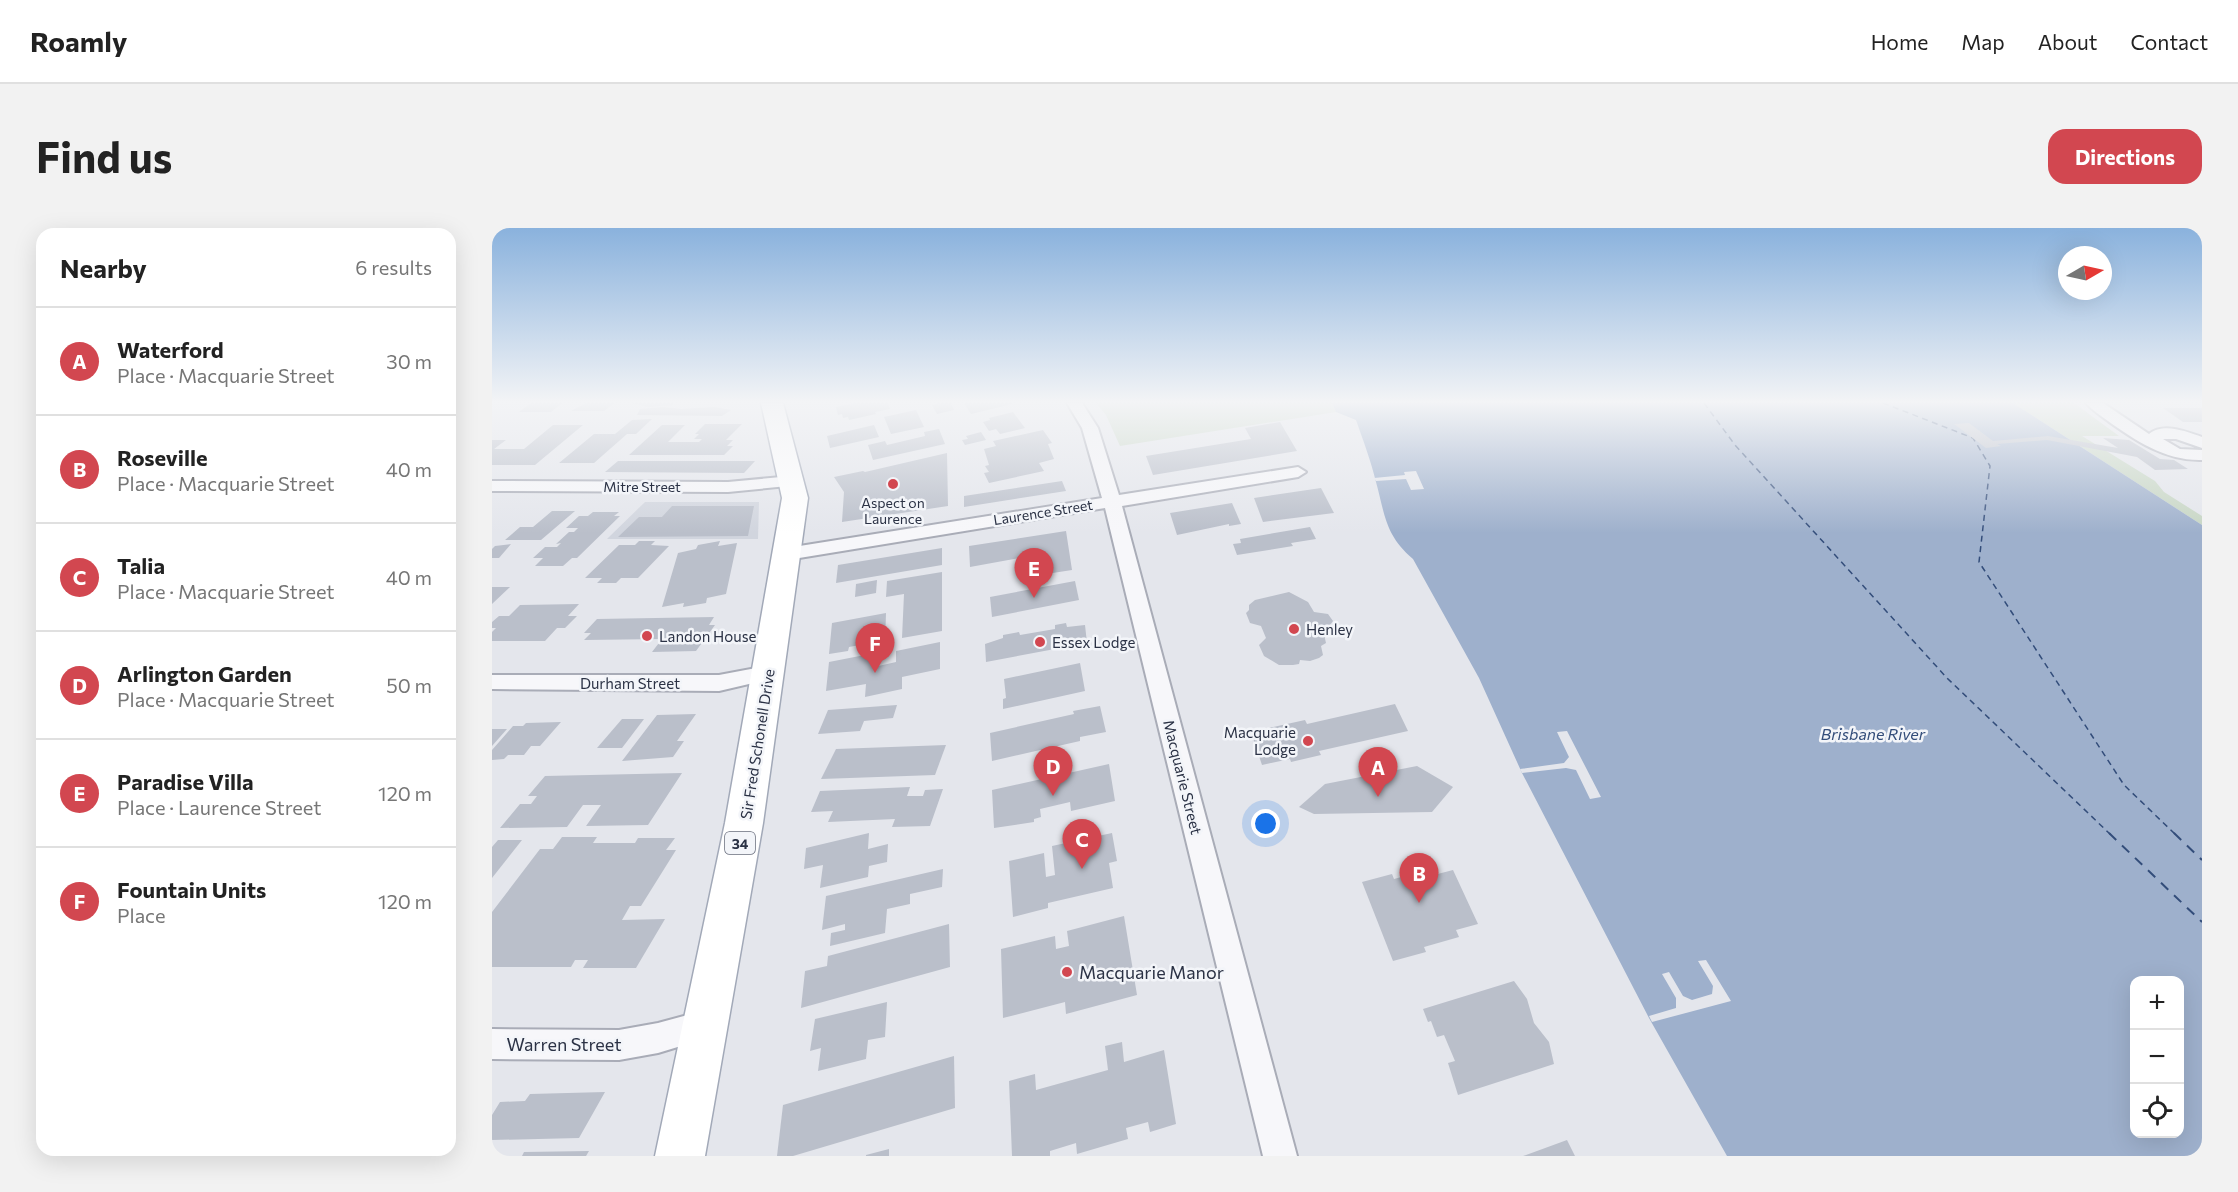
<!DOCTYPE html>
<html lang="en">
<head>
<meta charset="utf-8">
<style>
  body { margin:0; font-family:Commissioner,sans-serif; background:#f2f2f2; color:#222 }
  .controls { position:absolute; right:18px; bottom:18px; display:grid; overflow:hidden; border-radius:12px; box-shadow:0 6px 24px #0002 }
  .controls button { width:54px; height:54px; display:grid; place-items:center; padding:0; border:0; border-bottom:2px solid #e0e0e0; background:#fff; color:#222; font:30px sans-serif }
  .compass { position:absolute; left:1566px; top:18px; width:54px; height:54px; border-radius:50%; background:#fff; box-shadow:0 6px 24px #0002; rotate:81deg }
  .you { position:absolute; left:774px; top:596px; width:21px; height:21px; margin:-15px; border:4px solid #fff; border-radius:50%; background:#1a73e8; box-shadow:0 0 0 9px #1a73e833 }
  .badge { display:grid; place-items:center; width:39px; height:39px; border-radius:50%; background:#d24750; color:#fff; font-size:20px; font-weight:700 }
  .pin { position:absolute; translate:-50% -50px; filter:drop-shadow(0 2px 3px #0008) }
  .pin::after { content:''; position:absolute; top:32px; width:21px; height:18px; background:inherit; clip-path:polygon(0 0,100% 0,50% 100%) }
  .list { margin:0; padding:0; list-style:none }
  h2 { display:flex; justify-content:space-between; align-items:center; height:78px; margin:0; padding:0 24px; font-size:26px }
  h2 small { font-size:20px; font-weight:400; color:#767676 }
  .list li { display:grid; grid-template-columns:39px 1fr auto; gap:18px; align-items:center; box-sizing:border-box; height:108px; padding:0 24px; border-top:2px solid #e0e0e0 }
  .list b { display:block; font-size:22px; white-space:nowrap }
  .list p { margin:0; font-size:20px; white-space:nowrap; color:#767676 }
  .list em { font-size:20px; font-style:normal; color:#767676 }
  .icon { flex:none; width:33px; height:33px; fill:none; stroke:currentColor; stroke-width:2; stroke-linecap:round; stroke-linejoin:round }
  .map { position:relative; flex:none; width:1710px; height:928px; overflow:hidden; border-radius:18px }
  header { display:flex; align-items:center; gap:36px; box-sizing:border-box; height:84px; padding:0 30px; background:#fff; border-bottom:2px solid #e0e0e0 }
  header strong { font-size:28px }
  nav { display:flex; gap:33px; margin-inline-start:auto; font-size:21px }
  .intro { display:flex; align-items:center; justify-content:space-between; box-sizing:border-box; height:144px; padding:0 36px }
  h1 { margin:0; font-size:42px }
  .button { padding:15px 27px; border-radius:18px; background:#d24750; color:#fff; font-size:21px; font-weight:700 }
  main { display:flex; gap:36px; padding:0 36px }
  aside { flex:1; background:#fff; border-radius:18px; box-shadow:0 6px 24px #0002 }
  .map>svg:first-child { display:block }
</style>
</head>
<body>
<header>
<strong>Roamly</strong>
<nav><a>Home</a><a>Map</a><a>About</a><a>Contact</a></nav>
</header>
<div class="intro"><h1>Find us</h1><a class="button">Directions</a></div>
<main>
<aside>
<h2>Nearby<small>6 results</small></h2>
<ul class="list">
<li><span class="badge">A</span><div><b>Waterford</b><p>Place · Macquarie Street</p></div><em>30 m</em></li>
<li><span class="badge">B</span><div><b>Roseville</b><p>Place · Macquarie Street</p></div><em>40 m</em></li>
<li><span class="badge">C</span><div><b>Talia</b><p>Place · Macquarie Street</p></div><em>40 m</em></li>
<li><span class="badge">D</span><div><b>Arlington Garden</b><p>Place · Macquarie Street</p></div><em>50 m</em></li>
<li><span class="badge">E</span><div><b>Paradise Villa</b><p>Place · Laurence Street</p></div><em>120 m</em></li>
<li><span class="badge">F</span><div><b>Fountain Units</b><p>Place</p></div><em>120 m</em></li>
</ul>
</aside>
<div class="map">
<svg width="1710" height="928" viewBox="0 0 1710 928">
  <rect width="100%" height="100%" fill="#e4e6ec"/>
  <!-- built -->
  <path fill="#d1d5de" d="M153,274H267L266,311H115Z"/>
  <!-- green -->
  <g fill="#c7d6c4">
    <path d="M604,175H840L844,184L628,218L614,187Z"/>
    <path d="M1521,175H1582L1627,208H1590L1663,253L1672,264L1710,288V297Z"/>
  </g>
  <!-- water -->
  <path fill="#9eb0cc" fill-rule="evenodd" d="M840,175H1521L1710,297V928H1235L1157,790L1030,545L987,450L921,331C893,307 893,287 884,254C879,233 871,212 864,192L844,184ZM1642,752H1688V906H1642Z"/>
  <!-- pier -->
  <g fill="#e4e6ec">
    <path d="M924,243L932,261L919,262L914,251L884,253L882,250L913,247L912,244Z"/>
    <path d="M1075,503L1109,569L1098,571L1084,542L1074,540L1030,545L1028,541L1072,535L1077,529L1065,504Z"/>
    <path d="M1214,732L1239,773L1160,794L1157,788L1184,780V770L1170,746L1177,744L1191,768L1200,772L1220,766L1221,758L1206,733Z"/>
  </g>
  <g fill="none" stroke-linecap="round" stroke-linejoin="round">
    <!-- ferry-far1 -->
    <g stroke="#334d7a" stroke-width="1.5" stroke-dasharray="6 4.5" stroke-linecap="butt">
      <path d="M1212,175L1243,217L1455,450L1619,607"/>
      <path d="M1391,175L1481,210L1498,238L1487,334L1632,557L1684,607"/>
    </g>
    <!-- ferry -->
    <g stroke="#334d7a" stroke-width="2" stroke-dasharray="10 8" stroke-linecap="butt">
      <path d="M1617,605L1710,694"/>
      <path d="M1682,605L1710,632"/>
    </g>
  </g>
  <!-- building -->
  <g fill="#babfca">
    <path d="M39,175H70L59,184H27Z"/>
    <path d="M94,175H122L112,183H79Z"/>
    <path d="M140,175H181V177L156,179Z"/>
    <path d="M363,175H396L398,181L383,184L384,186L357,192L356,189L351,190L350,186L346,187L344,179Z"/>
    <path d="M447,175H459L462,182L445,186L440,177Z"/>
    <path d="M472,175H520V176L479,186Z"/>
    <path d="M171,179L189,181L222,179L239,182L230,188L145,187L148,181Z"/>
    <path d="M1671,180H1710V194H1691Z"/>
    <path d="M424,182L432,199L399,206L392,189Z"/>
    <path d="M521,184L533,200L508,206L504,201L497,203L491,194L498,192L497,190Z"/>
    <path d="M160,191L144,206H135L102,235H67L102,206H123L140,192Z"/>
    <path d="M788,194L805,223L661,247L654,228L759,211L753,200Z"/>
    <path d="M1477,195L1501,213L1556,208L1626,220L1611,210L1637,212L1668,231L1682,232L1696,241L1663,242L1645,229L1555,212L1505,216L1509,218L1494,220L1462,196Z"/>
    <path d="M213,196H250L234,212H241L235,218H241L232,227H137L170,197H193L176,214H207L210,211H202L207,206H203Z"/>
    <path d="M61,197H91L43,237H0V212H14L2,221H32Z"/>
    <path d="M382,197L387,209L338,220L335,208Z"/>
    <path d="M447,201L453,216L381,232L376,217L393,213L395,217L433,208L432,204Z"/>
    <path d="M551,202L560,215L556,216L562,231L547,235L552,243L497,255L492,245L497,244L493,238L497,237L492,221L504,218L501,213Z"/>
    <path d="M489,204L494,212L473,217L470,212L476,211L474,208Z"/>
    <path d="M455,225L456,278L350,294L352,264L342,249L371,243L373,244Z"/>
    <path d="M126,233H263L252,245L113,244Z"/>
    <path d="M570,253L574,263L472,279V268Z"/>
    <path d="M829,260L842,285L771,294L762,270Z"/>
    <path d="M740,275L749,296L737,298V296L685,307L678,285Z"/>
    <path d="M180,278H262L256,308L126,309L147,289H170Z"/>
    <path d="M60,283H83L49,312H13L28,299H41Z"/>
    <path d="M101,284H127L122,288H128L85,330H80L71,338H43L51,330H41L53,319H65L69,315L64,316L77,304H82L86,300H74L87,288H96Z"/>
    <path d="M818,299L824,311L799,315L801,318L745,327L741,316L749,315L748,311Z"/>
    <path d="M574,303L580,342L541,348L539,328L478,339L477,318Z"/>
    <path d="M147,313H163L159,317L177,318L146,350H129L124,355H105L110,350H93L127,317H143Z"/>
    <path d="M228,313L226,318L245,315L234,366L215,370L214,375L191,379L192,375L170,379L186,325L204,321L206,317Z"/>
    <path d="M19,316L7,330H0V321L3,318Z"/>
    <path d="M450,320V337L344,355L346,337Z"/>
    <path d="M450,344V403L410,410L412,366L394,369L395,353Z"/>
    <path d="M385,352L384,365L363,369L364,356Z"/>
    <path d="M583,353L587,372L500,389L498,369Z"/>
    <path d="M0,359H18L0,376Z"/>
    <path d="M797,364L816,374L822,384L836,386L841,393L836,400L831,402L834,415L829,418L831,427L827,430L818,433L808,432L807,436L801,437H787L772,428L767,417L774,410L769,398L758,395L754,385L757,382V377L763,372Z"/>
    <path d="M87,376L76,388H85L73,400H65L53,413H0V404L4,400H0V394L7,388H17L28,377Z"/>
    <path d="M394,385L393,416L373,419V416L357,419L356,423L337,426L340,395Z"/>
    <path d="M222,389L217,397H223L204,423L160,424L170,411L92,412L99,405H92L105,391Z"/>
    <path d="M574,395L575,399L593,397L595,415L494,434L493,416L511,410V407L527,404L528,407L563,401V397Z"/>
    <path d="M448,414V441L410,449V461L373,469L374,456L334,463L337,434L383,425L382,439L404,434V423Z"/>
    <path d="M588,435L593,463L511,481V471L514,470L512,451Z"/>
    <path d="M903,476L916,503L827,523L829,527L799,534L798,531L770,537L759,504L813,492L815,496Z"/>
    <path d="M405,477L401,490L372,493L368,503L326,506L336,482Z"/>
    <path d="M608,478L614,504L588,509V513L500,533L498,505L582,486L581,483Z"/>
    <path d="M204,486L185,513H192L181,529L130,533L165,487Z"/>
    <path d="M130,491H152L130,520H105Z"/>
    <path d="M69,494L48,518H39L32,527H16L12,531L0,532V522L21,498H31L34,495Z"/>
    <path d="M0,501H15L0,518Z"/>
    <path d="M454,517L443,547L329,551L344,521Z"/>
    <path d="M617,536L623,573L579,583L578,574L548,581L549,589L542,591V594L502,600L500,562Z"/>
    <path d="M925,538L961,559L940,584L822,586L807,579L833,556Z"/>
    <path d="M190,545L156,597L94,598L109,577H91L75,599L8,600L28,576H39L45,568H36L53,548Z"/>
    <path d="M418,559L415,568H431L433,562L451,561L438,598L400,599L403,591L336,594L341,583L319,584L328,563Z"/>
    <path d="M377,605L376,621L396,616L395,634L377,638L376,649L328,660L331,637L312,641L314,620Z"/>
    <path d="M620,605L625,633L617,635L621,660L556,675V680L521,689L517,633L552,625L554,649L563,647L560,618Z"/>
    <path d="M70,609H105L101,615H143L146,610H183L174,622H184L149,678H138L130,692L173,691L144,740H91L96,732H83L79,739H0V684L48,621H61Z"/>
    <path d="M6,612H30L0,650V619Z"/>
    <path d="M451,641L450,659L418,666V676L395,681L393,705L338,718L339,705L353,702V696L330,702L334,668Z"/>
    <path d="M935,642L938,648L961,642L986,696L964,702L967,709L932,719L934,724L901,733L870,654L900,646L902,651Z"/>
    <path d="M632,688L645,767L574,786L573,774L511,790L509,721L563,708L564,721L577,718L575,703Z"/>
    <path d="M457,696L458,739L309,780L313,743L335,738L336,728Z"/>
    <path d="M1022,753L1035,771L1042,795L1057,814L1062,836L966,867L956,835L963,833L952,807L945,809L939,793L936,794L931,781Z"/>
    <path d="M395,774L393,809L376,812L374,831L326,843L329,820L318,823L323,791Z"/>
    <path d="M630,814L632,834L672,822L684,896L658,904L656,894L634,900L636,911L585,926L584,915L558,923V928H520L517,853L543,846L544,862L616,842L613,818Z"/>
    <path d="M462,828L463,880L301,928H285L291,877Z"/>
    <path d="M113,864L87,910L0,912V887L8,874L33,873L38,866Z"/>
    <path d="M1075,912L1083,928H1031Z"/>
    <path d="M397,921V928H374V927Z"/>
    <path d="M97,923L94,928H30L32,924Z"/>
  </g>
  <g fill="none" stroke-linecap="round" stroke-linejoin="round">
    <!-- minor casing -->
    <g stroke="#a9acb7" stroke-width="4">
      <g id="minor">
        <path d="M575,175H590L606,200L627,267L806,239L814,244L806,249L630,278L805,928H771L613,280L295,332L288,330L286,326L288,322L295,320L610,270L590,200Z"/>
        <path d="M1594,175H1611L1657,206C1672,194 1695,204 1710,209V220L1684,211H1671L1688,221L1710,222V232C1674,233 1644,213 1616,193C1608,187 1600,182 1594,175Z"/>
        <path d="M300,248L306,249L309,253L306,257L236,264L0,263V253L236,254Z"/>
        <path d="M275,438L283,440L286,445L283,450L227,463L0,461V447H227Z"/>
        <path d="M214,782L225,787L230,797L225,807L166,825L127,832L0,831V801L127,802L166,795Z"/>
      </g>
    </g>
    <!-- primary casing -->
    <g stroke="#a2a9b8" stroke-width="3">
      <path id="primary" d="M269,175H291L316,270L271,595L213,928H163L233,595L290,270Z"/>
    </g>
    <!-- minor -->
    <use href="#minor" fill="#f7f7fa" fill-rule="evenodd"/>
    <!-- primary -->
    <use href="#primary" fill="#fff" fill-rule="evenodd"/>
  </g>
  <!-- sky -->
  <linearGradient id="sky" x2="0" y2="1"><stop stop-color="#8ab2dd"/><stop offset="0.57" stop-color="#f3f4f6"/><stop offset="1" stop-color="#f3f4f6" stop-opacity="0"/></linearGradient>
  <rect width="1710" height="305" fill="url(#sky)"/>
  <!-- markers -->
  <g fill="#d24750" stroke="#f3f5f9" stroke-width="2">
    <circle cx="401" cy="256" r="6"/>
    <circle cx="802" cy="401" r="6"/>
    <circle cx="155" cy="408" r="6"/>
    <circle cx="548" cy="414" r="6"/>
    <circle cx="816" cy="513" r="6"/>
    <circle cx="575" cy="744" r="6"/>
  </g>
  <g text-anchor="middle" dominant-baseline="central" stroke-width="5" stroke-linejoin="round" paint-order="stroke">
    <!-- far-street labels -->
    <g font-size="14" fill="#2b3245" stroke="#f3f5f9">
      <text x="150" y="258">Mitre Street</text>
      <text transform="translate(551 284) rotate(-9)">Laurence Street</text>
    </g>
    <!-- far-poi labels -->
    <g font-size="14" fill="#2b3245" stroke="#f3f5f9">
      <text x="401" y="274">Aspect on<tspan x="401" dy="16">Laurence</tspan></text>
    </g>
    <!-- shield labels -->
    <rect fill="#f3f5f9" stroke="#676c7b" stroke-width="1.5" x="233" y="604" width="30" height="22" rx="4.5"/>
    <g font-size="14" font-weight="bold" fill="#2b3245">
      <text x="248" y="615">34</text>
    </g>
    <!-- poi labels -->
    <g font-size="15" fill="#2b3245" stroke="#f3f5f9" text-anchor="start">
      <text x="814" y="401">Henley</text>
      <text x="167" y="408">Landon House</text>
      <text x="560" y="414">Essex Lodge</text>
      <text x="804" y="504" text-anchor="end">Macquarie<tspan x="804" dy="17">Lodge</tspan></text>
    </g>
    <!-- street labels -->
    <g font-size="15" fill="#2b3245" stroke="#f3f5f9">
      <text x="138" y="455">Durham Street</text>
      <text transform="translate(265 516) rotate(-81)">Sir Fred Schonell Drive</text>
      <text transform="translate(691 549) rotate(76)">Macquarie Street</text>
    </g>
    <!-- water labels -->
    <g font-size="16" font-style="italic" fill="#334d7a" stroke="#f3f5f9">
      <text x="1381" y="505">Brisbane River</text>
    </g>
    <!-- near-poi labels -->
    <g font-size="18" fill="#2b3245" stroke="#f3f5f9" text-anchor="start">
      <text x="587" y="744">Macquarie Manor</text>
    </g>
    <!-- near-street labels -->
    <g font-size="18" fill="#2b3245" stroke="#f3f5f9">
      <text x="72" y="816">Warren Street</text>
    </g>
  </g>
</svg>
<div class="controls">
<button>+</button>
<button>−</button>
<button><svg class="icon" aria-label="locate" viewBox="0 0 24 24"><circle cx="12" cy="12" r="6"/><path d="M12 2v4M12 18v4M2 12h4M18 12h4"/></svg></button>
</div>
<svg class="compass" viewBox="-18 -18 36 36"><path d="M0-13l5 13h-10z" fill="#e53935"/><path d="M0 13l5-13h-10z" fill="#767676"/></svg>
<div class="you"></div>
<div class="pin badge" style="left:886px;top:569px">A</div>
<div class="pin badge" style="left:927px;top:675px">B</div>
<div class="pin badge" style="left:590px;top:641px">C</div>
<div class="pin badge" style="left:561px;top:568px">D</div>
<div class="pin badge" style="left:542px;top:370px">E</div>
<div class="pin badge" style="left:383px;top:445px">F</div>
</div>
</main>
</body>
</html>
